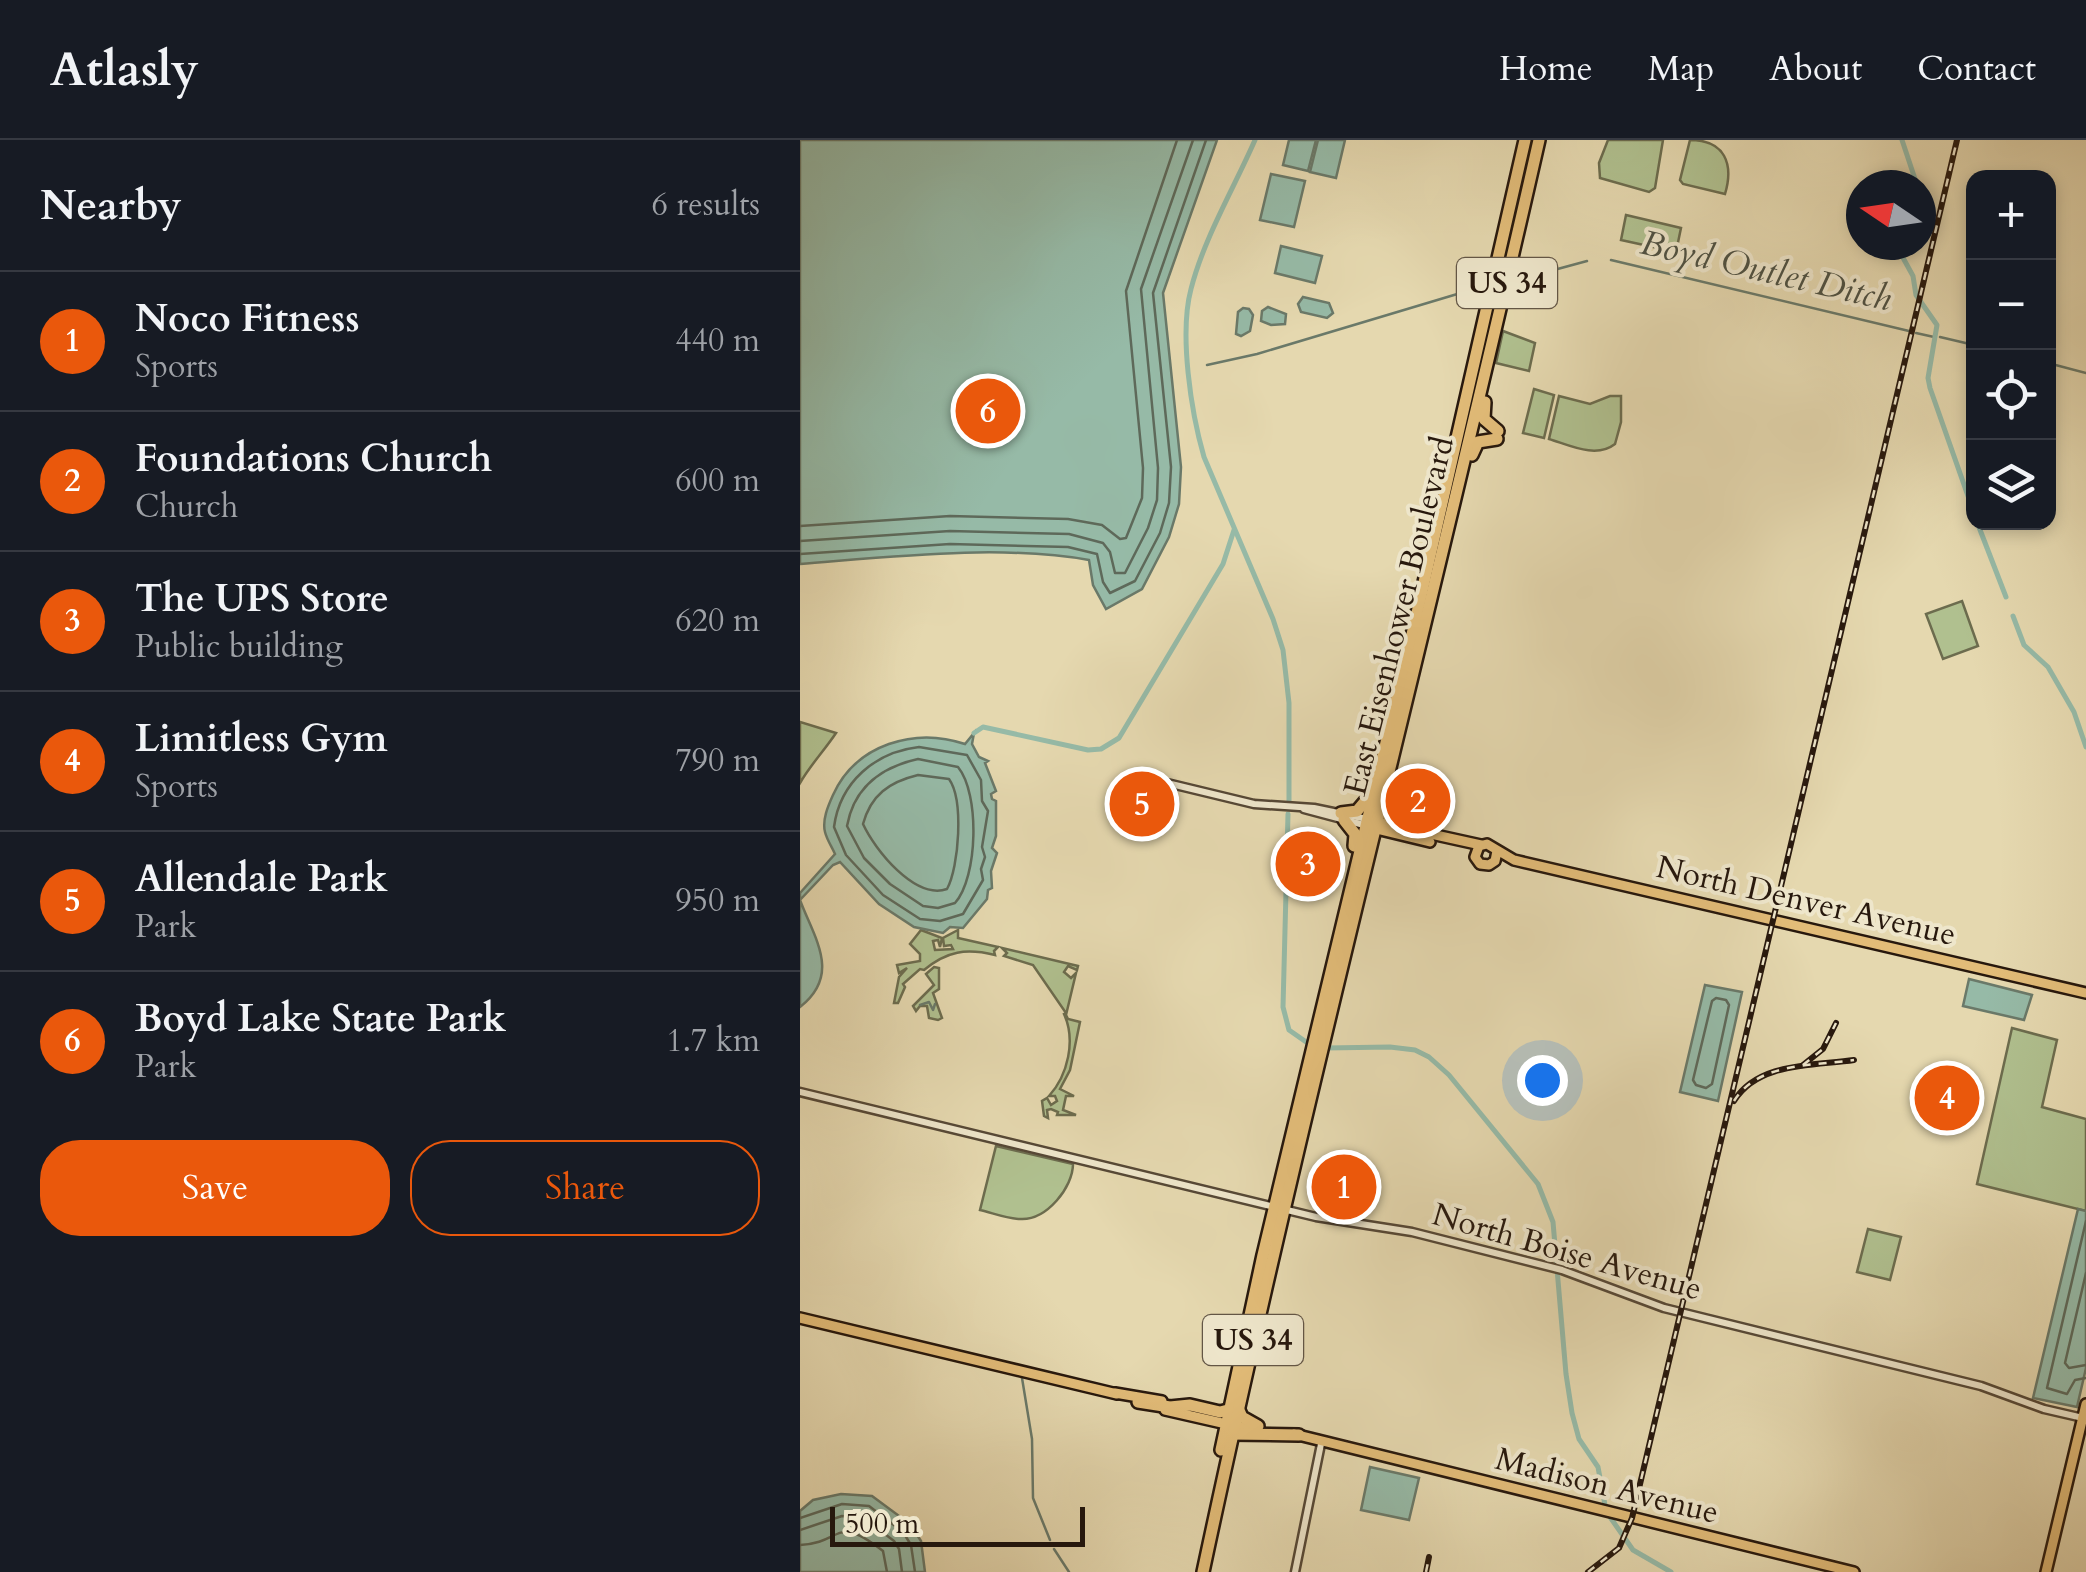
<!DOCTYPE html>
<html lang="en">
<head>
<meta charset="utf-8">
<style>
  body { margin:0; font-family:Cardo,serif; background:#242831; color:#f1f3f6 }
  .controls { position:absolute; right:30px; top:30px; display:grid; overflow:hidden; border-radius:20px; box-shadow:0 5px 15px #0003 }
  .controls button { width:90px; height:90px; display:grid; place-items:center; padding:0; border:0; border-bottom:2px solid #363941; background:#171b24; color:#f1f3f6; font:50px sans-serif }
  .compass { position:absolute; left:1046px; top:30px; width:90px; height:90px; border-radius:50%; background:#171b24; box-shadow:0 5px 15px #0003; rotate:283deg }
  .scale { position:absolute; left:30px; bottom:25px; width:255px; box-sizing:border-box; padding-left:10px; border:5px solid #27180d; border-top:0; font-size:28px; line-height:35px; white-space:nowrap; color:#27180d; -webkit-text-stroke:8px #eee6cb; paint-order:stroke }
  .you { position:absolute; left:742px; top:940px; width:35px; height:35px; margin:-25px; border:8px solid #fff; border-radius:50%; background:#1a73e8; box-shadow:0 0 0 15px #1a73e833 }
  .badge { display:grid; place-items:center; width:65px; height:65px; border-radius:50%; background:#ea580c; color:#fff; font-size:32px; font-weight:700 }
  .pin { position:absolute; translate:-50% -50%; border:5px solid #fff; box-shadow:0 2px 10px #0006 }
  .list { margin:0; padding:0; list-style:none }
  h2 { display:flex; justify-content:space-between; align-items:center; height:130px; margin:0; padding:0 40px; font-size:42px }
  h2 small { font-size:32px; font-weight:400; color:#9ea1a6 }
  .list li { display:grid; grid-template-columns:65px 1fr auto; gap:30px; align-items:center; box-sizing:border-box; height:140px; padding:0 40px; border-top:2px solid #363941 }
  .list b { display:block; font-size:38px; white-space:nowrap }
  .list p { margin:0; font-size:32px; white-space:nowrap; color:#9ea1a6 }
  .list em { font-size:32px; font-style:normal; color:#9ea1a6 }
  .actions { display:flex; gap:20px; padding:30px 40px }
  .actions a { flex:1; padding:22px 0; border:2px solid #ea580c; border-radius:40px; text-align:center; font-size:35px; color:#ea580c }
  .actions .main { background:#ea580c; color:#fff }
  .icon { flex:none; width:55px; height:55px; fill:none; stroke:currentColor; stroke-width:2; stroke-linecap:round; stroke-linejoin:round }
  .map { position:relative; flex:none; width:1286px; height:1432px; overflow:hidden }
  header { display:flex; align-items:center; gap:60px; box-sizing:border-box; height:140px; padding:0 50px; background:#171b24; border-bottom:2px solid #363941 }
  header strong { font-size:48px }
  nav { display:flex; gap:55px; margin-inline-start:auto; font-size:35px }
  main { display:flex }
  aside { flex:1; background:#171b24 }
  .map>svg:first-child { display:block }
</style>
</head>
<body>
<header>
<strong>Atlasly</strong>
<nav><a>Home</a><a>Map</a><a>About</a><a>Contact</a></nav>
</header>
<main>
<aside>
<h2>Nearby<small>6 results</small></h2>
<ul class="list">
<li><span class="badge">1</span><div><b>Noco Fitness</b><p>Sports</p></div><em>440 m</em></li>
<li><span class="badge">2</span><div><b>Foundations Church</b><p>Church</p></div><em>600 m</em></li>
<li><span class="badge">3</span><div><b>The UPS Store</b><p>Public building</p></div><em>620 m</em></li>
<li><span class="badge">4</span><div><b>Limitless Gym</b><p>Sports</p></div><em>790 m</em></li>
<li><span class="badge">5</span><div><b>Allendale Park</b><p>Park</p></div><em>950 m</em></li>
<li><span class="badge">6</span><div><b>Boyd Lake State Park</b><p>Park</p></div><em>1.7 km</em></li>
</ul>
<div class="actions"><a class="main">Save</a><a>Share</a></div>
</aside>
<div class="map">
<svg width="1286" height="1432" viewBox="0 0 1286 1432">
  <rect width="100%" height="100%" fill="#e5d8af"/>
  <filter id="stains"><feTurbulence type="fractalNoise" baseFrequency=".002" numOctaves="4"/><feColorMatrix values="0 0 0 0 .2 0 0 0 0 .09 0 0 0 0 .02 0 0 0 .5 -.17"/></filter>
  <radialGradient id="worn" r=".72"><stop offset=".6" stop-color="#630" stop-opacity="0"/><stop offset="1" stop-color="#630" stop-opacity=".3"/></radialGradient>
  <!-- green -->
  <g fill="#b0c08f" stroke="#6c6c4e" stroke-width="2.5">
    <path d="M808,0H863L855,48L849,52L800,38L799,23Z"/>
    <path d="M890,0C925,0 934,24 925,54L883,44L880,40Z"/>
    <path d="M826,75L881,88L876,112L821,100Z"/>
    <path d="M703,191L735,203L729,231L696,223Z"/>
    <path d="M734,249L754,255L744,298L723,293Z"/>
    <path d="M759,256L790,264L810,256H821V282L815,304C796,319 769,305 749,299Z"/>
    <path d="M1162,461L1178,506L1143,519L1126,474Z"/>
    <path d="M0,582L36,593C24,611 11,624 0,643Z"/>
    <path d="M322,640L354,644L360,648L351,680L334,681Z"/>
    <path d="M121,790L142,798L140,807L138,800L133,801L135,810L153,809L151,805L144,806L143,798L158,790V798L198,807L194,811L195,815C166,808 147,811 124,830L120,829L103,844L105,847L98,863H94L99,837L107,828L99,833L97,825L120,821V814L110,804Z"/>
    <path d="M202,808L278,826L277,830L268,826L264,832L271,838L276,833L266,875L268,879L280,882L270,930L260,949L274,956H266L263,970L276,975H257L258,972L251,969L247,970L248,978L244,976L242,961L247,958L251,965L257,961L255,956H249C268,935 276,900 264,874L266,873L233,825L204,816L207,813Z"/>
    <path d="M134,827L139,828V849L133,853L142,878L138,880L129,878L127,866H120L116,871L113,866L134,845L126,834Z"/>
    <path d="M1212,888L1257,900L1242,967L1286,979V1071L1177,1044Z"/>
    <path d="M196,1006L273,1024C273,1047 247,1080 221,1079C207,1079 193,1073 180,1070Z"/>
    <path d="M1068,1089L1101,1097L1090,1140L1057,1132Z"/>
  </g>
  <!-- water -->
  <g fill="#96baa7" stroke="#6a7969" stroke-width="2.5">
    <path d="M0,0H417L363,153L381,327L379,364L369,397L342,449L306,469L293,445L289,420C201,404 89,417 0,424Z"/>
    <path d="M489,0H516L508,31L483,25Z"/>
    <path d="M518,0H545L536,38L510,32Z"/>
    <path d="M471,34L505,41L494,87L460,80Z"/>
    <path d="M481,106L522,116L515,143L475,133Z"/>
    <path d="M503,157L529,163L533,173L527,178L501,172L498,164Z"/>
    <path d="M468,167L486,174L485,184L471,185L461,181L462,171Z"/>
    <path d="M443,168L449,169L453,175L450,191L441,196L436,194L438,172Z"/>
    <path d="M174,593L172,604L179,617L188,621L185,623L196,651L191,654L192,659L196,661V696L192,708L197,713L191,731L192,748L188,750L187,759L163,788L150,787L143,793L114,787L79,764L40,722L33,725L0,760C14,798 42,834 0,867V753L35,714C32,707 27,700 25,692C22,680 28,666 33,655C56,604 115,587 165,604Z"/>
    <path d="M1169,839L1232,855L1224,880L1163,866Z"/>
    <path d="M905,845L942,852L918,961L880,952Z"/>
    <path d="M1278,1069L1286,1071V1228L1277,1267L1233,1258Z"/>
    <path d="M570,1327L619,1338L609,1380L561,1370Z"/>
    <path d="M41,1354L72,1356L110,1384L121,1401L125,1432H0V1371L13,1360Z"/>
  </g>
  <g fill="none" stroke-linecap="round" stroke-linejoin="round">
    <!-- shore -->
    <g stroke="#5e695a" stroke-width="2.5">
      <path d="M0,386L150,376L268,379L302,385L320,399L326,398L342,358L343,328L326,151L377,0"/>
      <path d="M0,401L150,391L269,394L303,403L310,412L315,433H325L348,388L357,360L358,328L341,149L393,0"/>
      <path d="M0,414L150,404L268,407L297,414L303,442L310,453L335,441L360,393L369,363L371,327L353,153L406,0"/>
      <path d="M119,607L167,615L181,640L182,661L188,671L182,707L185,717L181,729L183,740L163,774L140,781L120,779L83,755L46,715L34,687C40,642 75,612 119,607Z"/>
      <path d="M118,619L158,627C180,654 178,737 155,763L138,768L123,766L90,744L64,718L47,686C54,647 82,627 118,619Z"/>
      <path d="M118,635L149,639C164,660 159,727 147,749C115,760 75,710 63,684C71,655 89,642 118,635Z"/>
      <path d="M916,858L926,860L929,865L912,944L906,948L896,945L893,940L912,861Z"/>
      <path d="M1286,1081L1247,1248L1267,1254L1275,1240L1286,1238"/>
      <path d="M1286,1133L1265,1223L1269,1228L1286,1225"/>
      <path d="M0,1378L42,1364L69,1366L103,1392L111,1405L115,1432"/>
      <path d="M0,1390L42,1376L64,1378L94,1401L99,1409L102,1432"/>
      <path d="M0,1405C44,1403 34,1373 83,1411L87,1432"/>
    </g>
    <!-- stream -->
    <g stroke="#6a7969" stroke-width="2.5">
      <path d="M811,120L1109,191"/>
      <path d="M717,140L787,121"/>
      <path d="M1116,193L1134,197"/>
      <path d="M1140,197L1174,205"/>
      <path d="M1248,223L1286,233"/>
      <path d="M407,225L457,214L684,146"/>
      <path d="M120,865L129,862L133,870L135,864"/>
      <path d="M222,1238L232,1299L233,1358L250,1400"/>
      <path d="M254,1409L269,1432"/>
    </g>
    <!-- canal -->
    <g stroke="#96baa7" stroke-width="5">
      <path d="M455,0C434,48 404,98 391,149C379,194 391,272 404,317L473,479L483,510L489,563V661"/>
      <path d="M1102,0L1117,45"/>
      <path d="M1096,105L1113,136L1116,155L1137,185L1128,238L1130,248L1174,373"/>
      <path d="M1177,382L1206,457"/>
      <path d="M1213,476L1224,505L1248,527L1274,572L1286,607"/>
      <path d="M174,593L183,587L288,610L301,609L319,598L423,424L434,390"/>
      <path d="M488,674L483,867L489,890L509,904"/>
      <path d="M526,908L590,907L615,910L629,917L649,935L738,1044L753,1082L766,1234L772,1273L779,1299L798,1327L805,1365"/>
      <path d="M810,1377L833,1410L871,1432"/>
    </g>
    <!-- minor casing -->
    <g stroke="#564836" stroke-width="11">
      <g id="minor">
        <path d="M367,643L454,664L514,668L567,679"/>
        <path d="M504,669L564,685"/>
        <path d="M0,952L516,1077L612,1092L762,1130L864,1168L1181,1246L1244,1269L1283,1278"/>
        <path d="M495,1432L521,1304"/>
      </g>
    </g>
    <!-- major casing -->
    <g stroke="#27180d" stroke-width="14">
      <g id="major">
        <path d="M572,681L681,705"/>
        <path d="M572,688L630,702"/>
        <path d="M697,711L695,721L689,725L680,724L675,717L679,706L687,704L714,720L1286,853"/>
        <path d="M0,1178L317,1254"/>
        <path d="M315,1253L362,1261"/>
        <path d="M365,1270L457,1291"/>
        <path d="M494,1294L1054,1432"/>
        <path d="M1246,1432L1286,1264"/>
      </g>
    </g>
    <!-- highway casing -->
    <g stroke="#27180d" stroke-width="16">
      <g id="highway">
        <path d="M685,262L684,279L698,291"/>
        <path d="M672,315L678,302L697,299"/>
        <path d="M587,663L589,679L616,692"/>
        <path d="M541,673L557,671L568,658"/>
        <path d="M544,680L555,694L554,706"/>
        <path d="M338,1262L370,1267L390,1265L420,1272L436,1268"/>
        <path d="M438,1268L442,1277L458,1286"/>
        <path d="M429,1294L499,1295"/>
        <path d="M421,1310L463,1115L614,486L725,0"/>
        <path d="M403,1432C505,952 631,478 739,0"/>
      </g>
    </g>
    <!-- minor -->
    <use href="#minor" stroke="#eee6cb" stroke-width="6"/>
    <!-- major -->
    <use href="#major" stroke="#e2bc78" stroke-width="9"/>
    <!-- highway -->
    <use href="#highway" stroke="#e2bc78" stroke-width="11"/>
    <!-- rail casing -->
    <g stroke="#27180d" stroke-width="6">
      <g id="rail">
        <path d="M1003,925L1023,909L1036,883"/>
        <path d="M934,961C958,922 1013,926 1054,920"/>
        <path d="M626,1432L629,1417"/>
        <path d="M788,1432L819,1408L832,1378L1157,0"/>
      </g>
    </g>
    <!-- rail -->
    <use href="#rail" stroke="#eee6cb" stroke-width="2.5" stroke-dasharray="8" stroke-linecap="butt"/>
  </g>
  <g text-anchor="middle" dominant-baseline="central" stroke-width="8" stroke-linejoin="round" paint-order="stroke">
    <!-- shield labels -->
    <g fill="#eee6cb" stroke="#635646" stroke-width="2.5">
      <rect x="657" y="118" width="100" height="50" rx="8"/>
      <rect x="403" y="1175" width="100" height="50" rx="8"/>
    </g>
    <g font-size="30" font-weight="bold" fill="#27180d">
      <text x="707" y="143">US 34</text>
      <text x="453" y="1200">US 34</text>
    </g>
    <!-- street labels -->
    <g font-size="32" fill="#27180d" stroke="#eee6cb">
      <text transform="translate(599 476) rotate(-76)">East Eisenhower Boulevard</text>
      <text transform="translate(1006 761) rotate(13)">North Denver Avenue</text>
      <text transform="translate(767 1112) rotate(16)">North Boise Avenue</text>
      <text transform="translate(807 1346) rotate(14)">Madison Avenue</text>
    </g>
    <!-- water labels -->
    <g font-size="35" font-style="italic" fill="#4e5143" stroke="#eee6cb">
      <text transform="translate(966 131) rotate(13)">Boyd Outlet Ditch</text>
    </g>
  </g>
  <rect width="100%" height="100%" filter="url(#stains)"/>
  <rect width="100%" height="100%" fill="url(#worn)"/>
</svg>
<div class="controls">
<button>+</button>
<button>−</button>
<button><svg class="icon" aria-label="locate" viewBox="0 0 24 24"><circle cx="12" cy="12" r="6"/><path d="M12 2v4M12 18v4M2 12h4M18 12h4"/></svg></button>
<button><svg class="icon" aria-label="layers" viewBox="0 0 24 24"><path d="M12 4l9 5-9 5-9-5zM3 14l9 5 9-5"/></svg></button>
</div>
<svg class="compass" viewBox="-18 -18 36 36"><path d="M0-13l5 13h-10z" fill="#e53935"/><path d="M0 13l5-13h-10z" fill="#9ea1a6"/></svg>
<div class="scale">500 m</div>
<div class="you"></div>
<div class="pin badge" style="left:544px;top:1047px">1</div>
<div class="pin badge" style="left:618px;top:661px">2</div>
<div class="pin badge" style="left:508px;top:724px">3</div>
<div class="pin badge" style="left:1147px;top:958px">4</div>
<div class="pin badge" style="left:342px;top:664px">5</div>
<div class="pin badge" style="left:188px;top:271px">6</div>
</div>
</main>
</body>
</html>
